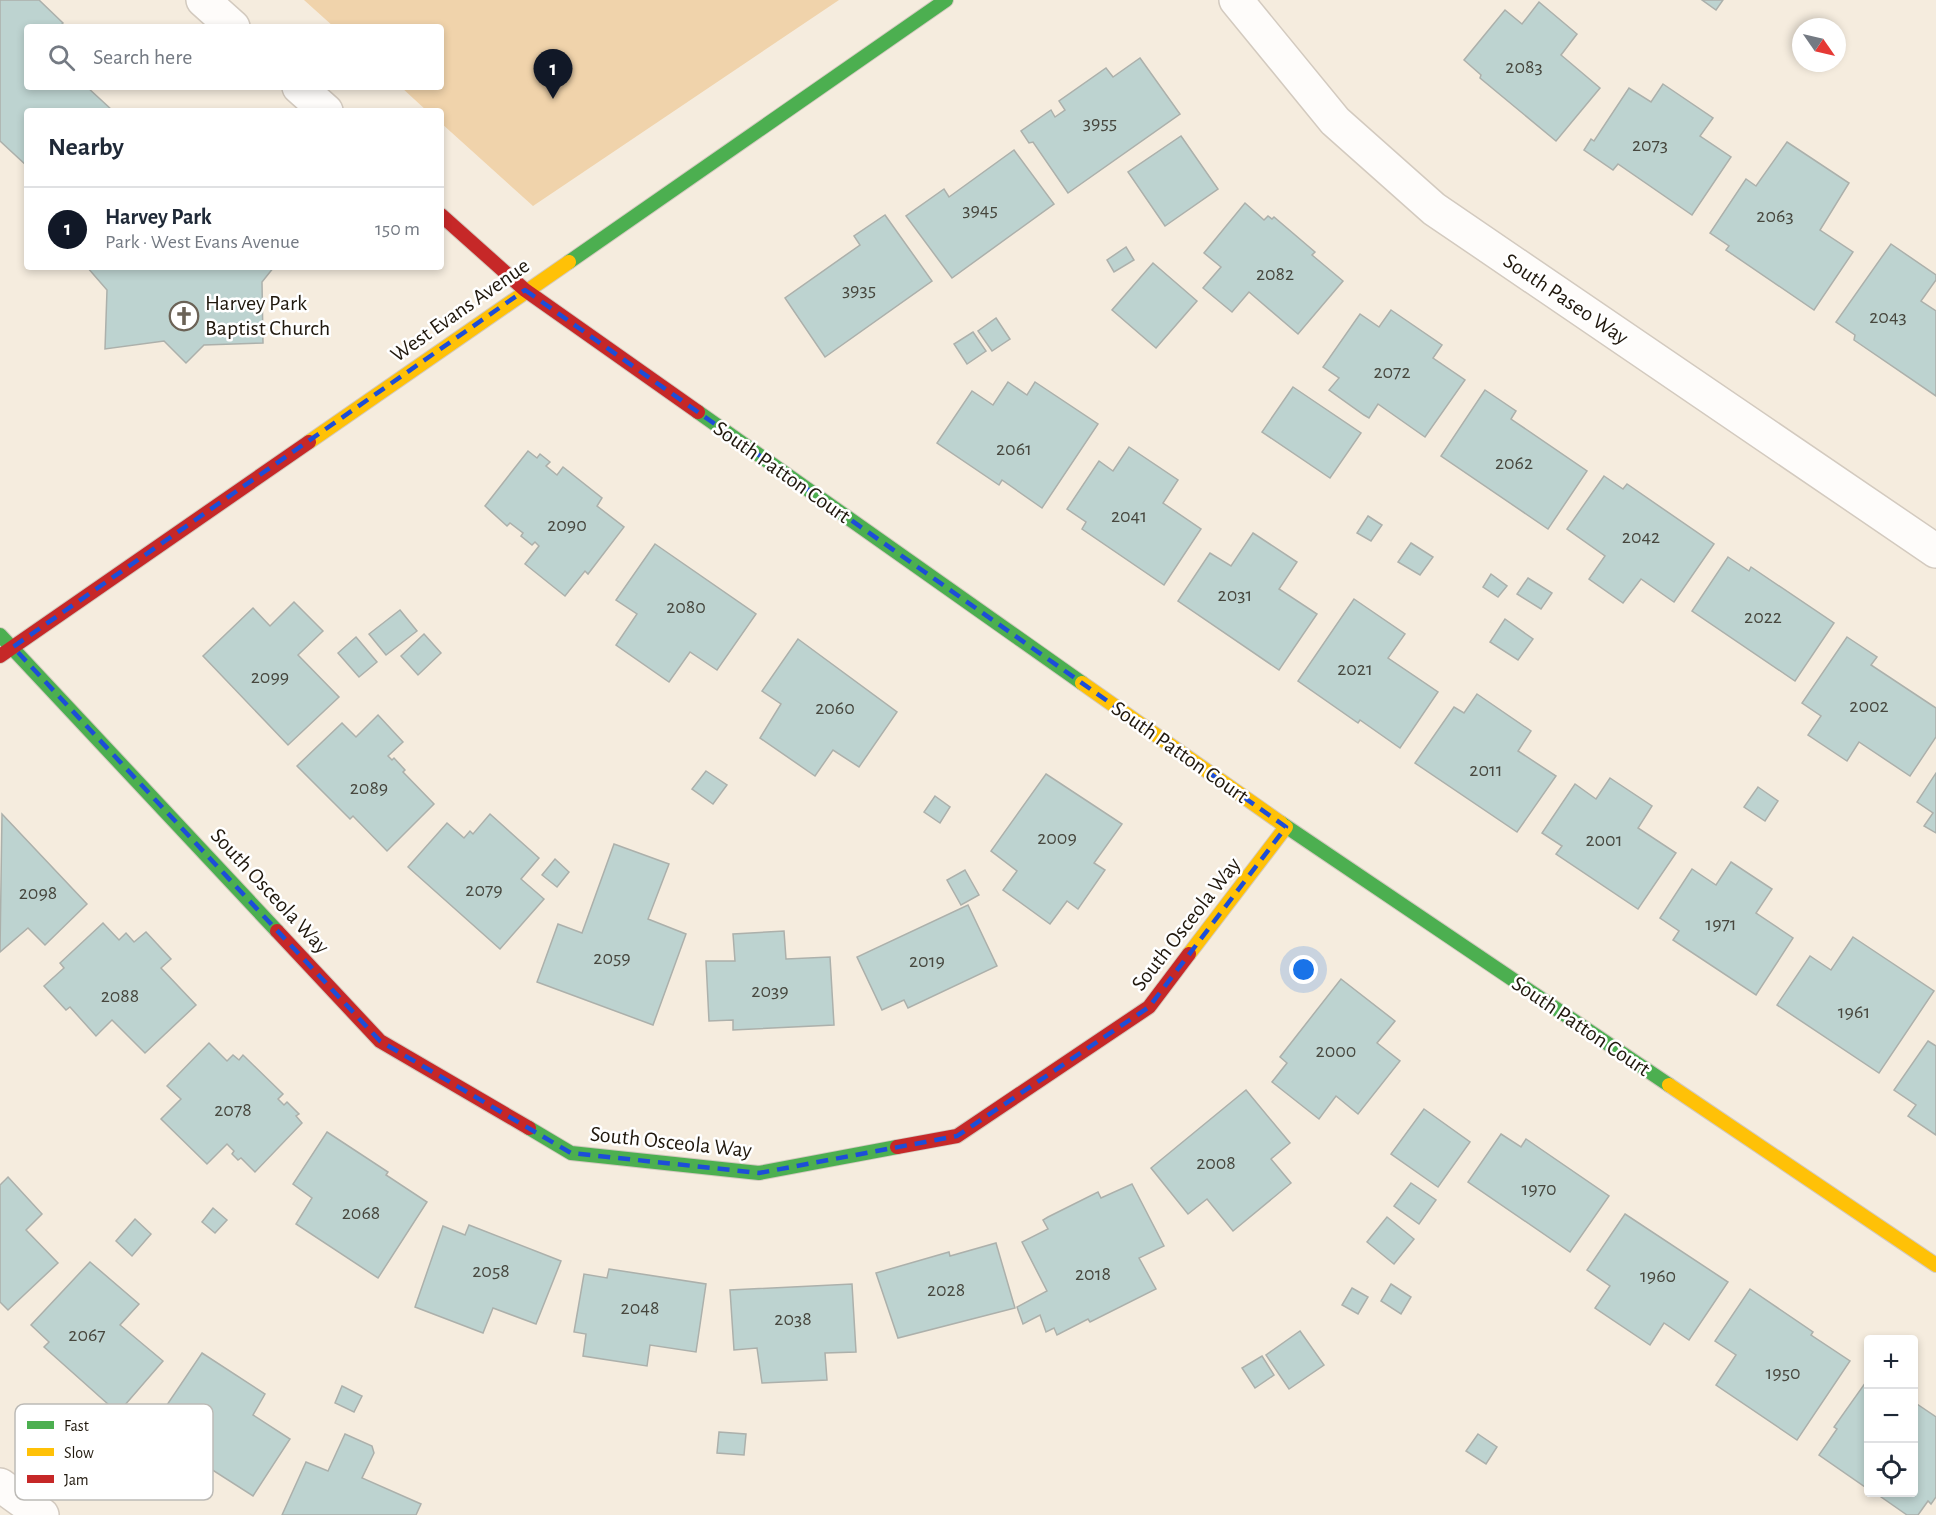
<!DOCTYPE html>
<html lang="en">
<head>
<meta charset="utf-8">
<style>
  body { margin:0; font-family:"Alegreya Sans",sans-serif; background:#f6f6f7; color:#1f2937 }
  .controls { position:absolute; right:18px; bottom:18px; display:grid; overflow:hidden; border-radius:6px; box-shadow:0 3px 9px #0003 }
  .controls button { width:54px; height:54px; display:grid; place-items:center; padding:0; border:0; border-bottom:2px solid #e0e1e3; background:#fff; color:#1f2937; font:30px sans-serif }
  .compass { position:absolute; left:1792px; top:18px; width:54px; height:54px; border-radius:50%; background:#fff; box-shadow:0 3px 9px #0003; rotate:124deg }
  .you { position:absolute; left:1304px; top:970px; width:21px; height:21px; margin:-15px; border:4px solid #fff; border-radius:50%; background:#1a73e8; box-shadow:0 0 0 9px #1a73e833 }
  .badge { display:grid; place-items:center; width:39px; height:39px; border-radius:50%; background:#111827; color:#fff; font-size:20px; font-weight:700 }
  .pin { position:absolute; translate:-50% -50px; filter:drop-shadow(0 2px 3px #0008) }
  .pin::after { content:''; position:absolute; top:32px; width:21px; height:18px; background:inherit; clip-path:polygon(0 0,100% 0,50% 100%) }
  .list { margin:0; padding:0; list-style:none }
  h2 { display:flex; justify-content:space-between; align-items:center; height:78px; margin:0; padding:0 24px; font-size:26px }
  h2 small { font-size:20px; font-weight:400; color:#747a83 }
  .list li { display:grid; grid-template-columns:39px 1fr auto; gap:18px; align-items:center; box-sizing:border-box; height:84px; padding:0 24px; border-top:2px solid #e0e1e3 }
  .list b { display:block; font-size:22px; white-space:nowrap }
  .list p { margin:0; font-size:20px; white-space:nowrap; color:#747a83 }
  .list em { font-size:20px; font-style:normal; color:#747a83 }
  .icon { flex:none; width:33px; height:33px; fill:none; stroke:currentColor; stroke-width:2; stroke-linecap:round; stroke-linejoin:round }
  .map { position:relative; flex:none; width:1936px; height:1515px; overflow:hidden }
  .search { position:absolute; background:#fff; box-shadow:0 3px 9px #0003; left:24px; top:24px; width:420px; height:66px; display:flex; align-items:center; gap:15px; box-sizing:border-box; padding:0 21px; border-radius:6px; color:#747a83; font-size:22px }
  .panel { position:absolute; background:#fff; box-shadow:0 3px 9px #0003; left:24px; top:108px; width:420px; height:162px; border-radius:6px }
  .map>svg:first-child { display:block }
</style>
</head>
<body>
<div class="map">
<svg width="1936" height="1515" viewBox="0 0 1936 1515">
  <rect width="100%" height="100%" fill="#f5ecde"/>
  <!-- green -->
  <path fill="#f0d3ab" d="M304,0H839L533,206L441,123V111H427L401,87H441V27H334Z"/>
  <!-- building -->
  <g fill="#bdd3d0" stroke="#acb0ab" stroke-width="1.5">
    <path d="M0,0H39L63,23L59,27H27V87H87L113,111H27V166L0,141Z"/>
    <path d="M1702,0H1723L1716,10Z"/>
    <path d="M1539,2L1577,34L1561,55L1600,88L1556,141L1480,78L1481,75L1464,60L1505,10L1522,24Z"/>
    <path d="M1140,58L1180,114L1068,193L1033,142L1029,143L1021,131L1051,110L1055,117L1065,110L1059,101L1106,68L1113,77Z"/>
    <path d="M1663,84L1713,118L1700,136L1731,157L1692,215L1618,164L1613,170L1584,150L1591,139L1594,141L1629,88L1651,102Z"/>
    <path d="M1181,136L1218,189L1165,226L1128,172Z"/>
    <path d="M1787,142L1849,183L1820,230L1853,252L1814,310L1726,250L1729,246L1710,233L1746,179L1756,186Z"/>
    <path d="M1014,150L1054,204L952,278L906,216L944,189L949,197Z"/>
    <path d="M1245,203L1264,220L1268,216L1272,219L1274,217L1315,252L1312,255L1343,281L1298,334L1249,292L1232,312L1203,288L1221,267L1204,253Z"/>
    <path d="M885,215L932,281L825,357L785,298L860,245L854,236Z"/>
    <path d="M1891,244L1936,275V280L1921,301L1936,311V396L1854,340L1855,335L1836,322Z"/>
    <path d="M1126,247L1134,260L1114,272L1107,260Z"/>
    <path d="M1153,263L1197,301L1156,348L1112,310Z"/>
    <path d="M87,267H274L262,282L263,343L204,345L186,363L164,341L105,349L107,290Z"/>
    <path d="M1391,310L1442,345L1433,358L1465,380L1425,437L1378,404L1369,418L1364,415L1329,390L1339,378L1323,367L1360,314L1379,327Z"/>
    <path d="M996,318L1010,339L992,351L978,331Z"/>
    <path d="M973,332L986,351L967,364L954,344Z"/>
    <path d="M1008,382L1027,395L1035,382L1098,424L1042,508L1002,480L999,485L937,443L972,391L993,405Z"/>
    <path d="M1293,387L1361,433L1330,478L1262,432Z"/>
    <path d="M1485,390L1516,411L1511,419L1587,471L1548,529L1441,456Z"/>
    <path d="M1129,447L1178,480L1163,503L1201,529L1164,585L1082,529L1086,522L1067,509L1099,461L1113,471Z"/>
    <path d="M528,451L537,458L540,454L550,462L546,466L557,475L563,467L602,498L597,506L624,527L588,574L585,571L565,596L525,564L539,546L535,542L532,545L521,536L523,533L510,523L507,526L485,506Z"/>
    <path d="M1604,476L1623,489L1627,484L1714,544L1674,602L1641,579L1623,603L1589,579L1605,556L1567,529Z"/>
    <path d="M1368,516L1382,525L1371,541L1357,533Z"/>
    <path d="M1253,533L1297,562L1279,589L1317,614L1279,670L1178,601L1210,553L1231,566Z"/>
    <path d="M1411,543L1433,557L1420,575L1398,562Z"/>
    <path d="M655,544L756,614L717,670L690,652L669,682L616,645L637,614L616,600Z"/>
    <path d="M1728,557L1749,571L1751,567L1834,623L1795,681L1692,611Z"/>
    <path d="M1491,574L1507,586L1498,597L1483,587Z"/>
    <path d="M1528,578L1552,593L1541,609L1517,594Z"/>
    <path d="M1354,599L1405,634L1388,658L1438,692L1400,748L1360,720L1358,723L1298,681Z"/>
    <path d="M294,602L323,631L298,655L339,697L288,745L203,656L253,608L270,626Z"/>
    <path d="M400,610L417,631L386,655L369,634Z"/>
    <path d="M1505,619L1533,639L1518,660L1490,642Z"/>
    <path d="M424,634L441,653L418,675L401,656Z"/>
    <path d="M356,637L377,662L359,677L338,653Z"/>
    <path d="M1847,637L1877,657L1871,665L1936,708V737L1910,776L1859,742L1847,761L1808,735L1821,716L1802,703Z"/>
    <path d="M798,639L897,712L859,767L833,750L815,776L760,738L781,704L762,691Z"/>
    <path d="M1477,694L1531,731L1518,751L1556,776L1517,832L1415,763L1454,707L1464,713Z"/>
    <path d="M378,715L403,742L388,756L392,760L394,758L405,770L403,772L434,804L387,851L353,816L350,819L297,766L342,723L356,737Z"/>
    <path d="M706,771L727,785L713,804L692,789Z"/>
    <path d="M1936,773V833L1924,826L1933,813L1917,802Z"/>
    <path d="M1046,774L1122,824L1094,863L1105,870L1078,909L1067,901L1050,924L1003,890L1017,871L991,851Z"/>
    <path d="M1610,778L1652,806L1638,828L1676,853L1638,909L1556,854L1562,846L1542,833L1575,784L1596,799Z"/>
    <path d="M1758,787L1778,801L1765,821L1744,807Z"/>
    <path d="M935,796L950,807L940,823L924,812Z"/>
    <path d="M2,814L87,904L45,945L28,928L0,952Z"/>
    <path d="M490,814L539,858L521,879L544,899L500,949L408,867L447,823L464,838L470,831L473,834Z"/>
    <path d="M614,844L669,864L648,919L686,934L653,1025L537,982L558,924L582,933Z"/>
    <path d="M555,859L569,872L557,887L542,875Z"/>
    <path d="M1731,862L1772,889L1756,913L1793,938L1756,995L1673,940L1679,931L1660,918L1692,869L1716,885Z"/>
    <path d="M965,870L979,895L961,905L947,880Z"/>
    <path d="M968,905L997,966L908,1008L904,1000L882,1010L857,957Z"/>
    <path d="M103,923L119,940L126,933L134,942L146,932L171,959L161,968L196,1005L145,1053L112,1020L96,1036L70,1007L66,1010L44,986L64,968L60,963Z"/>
    <path d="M784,931L786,959L830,957L834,1025L733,1030V1020L709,1021L706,961H735L733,934Z"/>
    <path d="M1853,937L1934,991L1879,1073L1777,1005L1810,956L1831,970Z"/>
    <path d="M1341,979L1395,1021L1377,1043L1400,1061L1358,1114L1336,1096L1319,1119L1272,1082L1287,1063L1280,1057Z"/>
    <path d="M1928,1041L1936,1046V1135L1908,1116L1916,1105L1894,1090Z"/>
    <path d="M209,1043L227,1061L233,1055L239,1060L243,1055L283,1094L278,1099L284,1105L287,1102L299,1114L296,1116L302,1123L255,1172L241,1158L238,1160L232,1154L234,1151L227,1144L207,1164L161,1119L181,1099L167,1086Z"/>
    <path d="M1246,1090L1290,1143L1271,1159L1291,1183L1233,1231L1207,1199L1188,1214L1151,1168Z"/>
    <path d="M1424,1109L1470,1142L1438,1187L1391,1154Z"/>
    <path d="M327,1132L388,1172L386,1175L427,1202L378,1278L296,1224L312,1198L293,1184Z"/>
    <path d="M1501,1134L1521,1147L1526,1139L1609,1196L1570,1252L1468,1182Z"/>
    <path d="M8,1177L42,1214L26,1230L58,1263L8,1310L0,1302V1185Z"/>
    <path d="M1411,1183L1436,1200L1419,1224L1394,1206Z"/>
    <path d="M1132,1184L1164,1246L1139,1258L1156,1289L1090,1322L1088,1319L1057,1335L1054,1328L1046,1332L1040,1315L1023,1324L1017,1307L1047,1291L1022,1242L1048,1229L1043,1220L1048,1217L1098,1192L1101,1198Z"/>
    <path d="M213,1208L227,1220L215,1233L202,1222Z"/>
    <path d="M1625,1214L1728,1282L1689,1340L1664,1323L1650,1345L1595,1308L1610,1286L1587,1270Z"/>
    <path d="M1387,1217L1414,1239L1394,1264L1367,1242Z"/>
    <path d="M135,1219L151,1234L132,1256L116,1241Z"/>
    <path d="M469,1225L561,1261L536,1324L493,1308L483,1333L415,1307L443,1226L465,1235Z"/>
    <path d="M996,1243L1015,1308L898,1338L876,1273L949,1252L950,1256Z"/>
    <path d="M90,1262L139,1304L120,1325L163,1361L118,1413L44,1347L49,1342L31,1325Z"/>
    <path d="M609,1269L706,1284L696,1352L650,1345L647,1366L583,1356L586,1334L574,1332L584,1274L607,1278Z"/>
    <path d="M852,1284L856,1352L825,1353L827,1380L762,1383L757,1348L734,1350L730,1290Z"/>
    <path d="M1391,1284L1411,1297L1401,1314L1381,1301Z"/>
    <path d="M1352,1288L1368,1297L1358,1314L1342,1305Z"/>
    <path d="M1750,1289L1813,1332L1811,1335L1850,1361L1797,1440L1716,1385L1736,1355L1715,1341Z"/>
    <path d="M1300,1331L1324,1365L1289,1389L1266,1355Z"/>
    <path d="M202,1353L265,1394L253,1415L290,1439L253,1496L150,1430Z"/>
    <path d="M1262,1356L1274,1375L1255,1388L1242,1368Z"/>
    <path d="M1868,1379V1489L1819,1455L1837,1429L1834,1427Z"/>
    <path d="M342,1386L362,1396L354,1412L335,1403Z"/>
    <path d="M1914,1402L1936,1417V1497L1931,1504L1928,1501L1918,1515H1907L1874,1492H1914Z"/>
    <path d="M719,1432L746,1434L744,1455L717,1453Z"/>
    <path d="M345,1434L372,1446L374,1453L362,1478L421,1504L416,1515H282L306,1462L328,1471Z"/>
    <path d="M1478,1434L1497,1447L1486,1464L1466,1451Z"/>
  </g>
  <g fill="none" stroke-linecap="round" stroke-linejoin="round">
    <!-- street casing -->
    <g stroke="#d3cabf" stroke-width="36">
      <g id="street">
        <path d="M203,0L233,27"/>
        <path d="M1236,0L1335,121L1434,209L1936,551"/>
        <path d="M299,87L326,111"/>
        <path d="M0,1485L42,1515"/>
      </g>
    </g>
    <!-- fast casing -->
    <g stroke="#d3cabf" stroke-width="16">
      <g id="fast">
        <path d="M569,262L946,0"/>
        <path d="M698,412L1082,683"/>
        <path d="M0,635L277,931"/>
        <path d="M1281,823L1669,1085"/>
        <path d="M529,1128L571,1153L759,1173L897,1147"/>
      </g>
    </g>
    <!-- slow casing -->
    <g stroke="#d3cabf" stroke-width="16">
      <g id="slow">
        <path d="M309,442L569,262"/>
        <path d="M1082,683L1281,823"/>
        <path d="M1189,954L1286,827"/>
        <path d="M1669,1085L1936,1265"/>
      </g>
    </g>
    <!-- jam casing -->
    <g stroke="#d3cabf" stroke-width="16">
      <g id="jam">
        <path d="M441,215L525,290L698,412"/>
        <path d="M0,656L309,442"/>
        <path d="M277,931L380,1041L529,1128"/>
        <path d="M897,1147L957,1136L1149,1007L1189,954"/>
      </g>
    </g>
    <!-- street -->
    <use href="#street" stroke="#fefcfa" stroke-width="33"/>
    <!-- fast -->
    <use href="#fast" stroke="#4caf50" stroke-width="14"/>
    <!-- slow -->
    <use href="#slow" stroke="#ffc107" stroke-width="14"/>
    <!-- jam -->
    <use href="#jam" stroke="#c62828" stroke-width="14"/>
  </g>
  <!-- marked area -->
  <path fill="none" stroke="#1d4ed8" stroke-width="4.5" stroke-dasharray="12 8" stroke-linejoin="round" d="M525,290L1286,827L1149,1007L957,1136L759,1173L571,1153L380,1041L13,647Z"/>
  <!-- icons -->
  <defs>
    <g id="church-ring" transform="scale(1.5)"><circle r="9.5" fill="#fff" stroke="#6b6256" stroke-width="1.5"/><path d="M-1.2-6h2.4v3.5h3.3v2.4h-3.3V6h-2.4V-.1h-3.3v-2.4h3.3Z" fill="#6b6256"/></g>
  </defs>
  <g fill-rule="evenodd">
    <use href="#church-ring" x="184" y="316"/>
  </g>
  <g text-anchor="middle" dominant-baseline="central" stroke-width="5" stroke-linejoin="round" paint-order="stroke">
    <!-- number labels -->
    <g font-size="20" fill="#47473e">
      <text x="1524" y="67">2083</text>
      <text x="1100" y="123">3955</text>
      <text x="1650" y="145">2073</text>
      <text x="980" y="210">3945</text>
      <text x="1775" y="216">2063</text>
      <text x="1275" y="274">2082</text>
      <text x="859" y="290">3935</text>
      <text x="1888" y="317">2043</text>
      <text x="1392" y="372">2072</text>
      <text x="1014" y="449">2061</text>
      <text x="1514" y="463">2062</text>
      <text x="1129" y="516">2041</text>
      <text x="567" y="525">2090</text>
      <text x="1641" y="537">2042</text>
      <text x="1235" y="595">2031</text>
      <text x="686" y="607">2080</text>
      <text x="1763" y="617">2022</text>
      <text x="1355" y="669">2021</text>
      <text x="270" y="677">2099</text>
      <text x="1869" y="706">2002</text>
      <text x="835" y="708">2060</text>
      <text x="1486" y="770">2011</text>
      <text x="369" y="788">2089</text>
      <text x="1057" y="838">2009</text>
      <text x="1604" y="840">2001</text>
      <text x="484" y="890">2079</text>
      <text x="38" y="893">2098</text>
      <text x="1721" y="924">1971</text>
      <text x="612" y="958">2059</text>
      <text x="927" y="961">2019</text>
      <text x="770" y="991">2039</text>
      <text x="120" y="996">2088</text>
      <text x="1854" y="1012">1961</text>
      <text x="1336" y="1051">2000</text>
      <text x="233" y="1110">2078</text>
      <text x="1216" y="1163">2008</text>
      <text x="1539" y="1189">1970</text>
      <text x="361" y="1213">2068</text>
      <text x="491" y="1271">2058</text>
      <text x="1093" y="1274">2018</text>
      <text x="1658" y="1276">1960</text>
      <text x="946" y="1290">2028</text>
      <text x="640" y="1308">2048</text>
      <text x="793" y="1319">2038</text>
      <text x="87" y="1335">2067</text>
      <text x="1783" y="1373">1950</text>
    </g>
    <!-- street labels -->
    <g font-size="22" fill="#20180d" stroke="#fff">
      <text transform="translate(1566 299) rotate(34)">South Paseo Way</text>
      <text transform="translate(460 310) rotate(-35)">West Evans Avenue</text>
      <text transform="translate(782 472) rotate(35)">South Patton Court</text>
      <text transform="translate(1180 752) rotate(35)">South Patton Court</text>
      <text transform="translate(270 891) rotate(47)">South Osceola Way</text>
      <text transform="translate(1186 924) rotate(-52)">South Osceola Way</text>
      <text transform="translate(1581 1026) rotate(34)">South Patton Court</text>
      <text transform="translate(671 1142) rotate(6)">South Osceola Way</text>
    </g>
    <!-- poi labels -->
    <g font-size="22" fill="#20180d" stroke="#fff" text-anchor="start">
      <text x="205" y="303">Harvey Park<tspan x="205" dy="25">Baptist Church</tspan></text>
    </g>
  </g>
  <!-- legend -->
  <rect x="15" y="1404" width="198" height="96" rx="9" fill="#fff" stroke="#bcbab6" stroke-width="1.5"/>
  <rect x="27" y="1421" width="27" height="8" fill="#4caf50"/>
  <rect x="27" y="1448" width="27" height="8" fill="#ffc107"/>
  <rect x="27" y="1475" width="27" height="8" fill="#c62828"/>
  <g font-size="16" fill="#20180d">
    <text x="64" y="1431">Fast</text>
    <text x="64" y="1458">Slow</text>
    <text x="64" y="1485">Jam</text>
  </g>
</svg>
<div class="controls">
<button>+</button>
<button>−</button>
<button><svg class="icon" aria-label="locate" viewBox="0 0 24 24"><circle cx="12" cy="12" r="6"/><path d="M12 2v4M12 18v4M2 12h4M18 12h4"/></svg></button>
</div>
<svg class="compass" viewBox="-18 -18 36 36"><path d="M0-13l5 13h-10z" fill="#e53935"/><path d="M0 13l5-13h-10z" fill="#747a83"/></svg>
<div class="you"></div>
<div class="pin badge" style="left:553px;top:99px">1</div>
<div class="search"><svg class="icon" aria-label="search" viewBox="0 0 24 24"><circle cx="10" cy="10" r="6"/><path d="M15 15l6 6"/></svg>Search here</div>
<section class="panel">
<h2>Nearby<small></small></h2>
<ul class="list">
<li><span class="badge">1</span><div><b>Harvey Park</b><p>Park · West Evans Avenue</p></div><em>150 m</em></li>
</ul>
</section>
</div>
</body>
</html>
